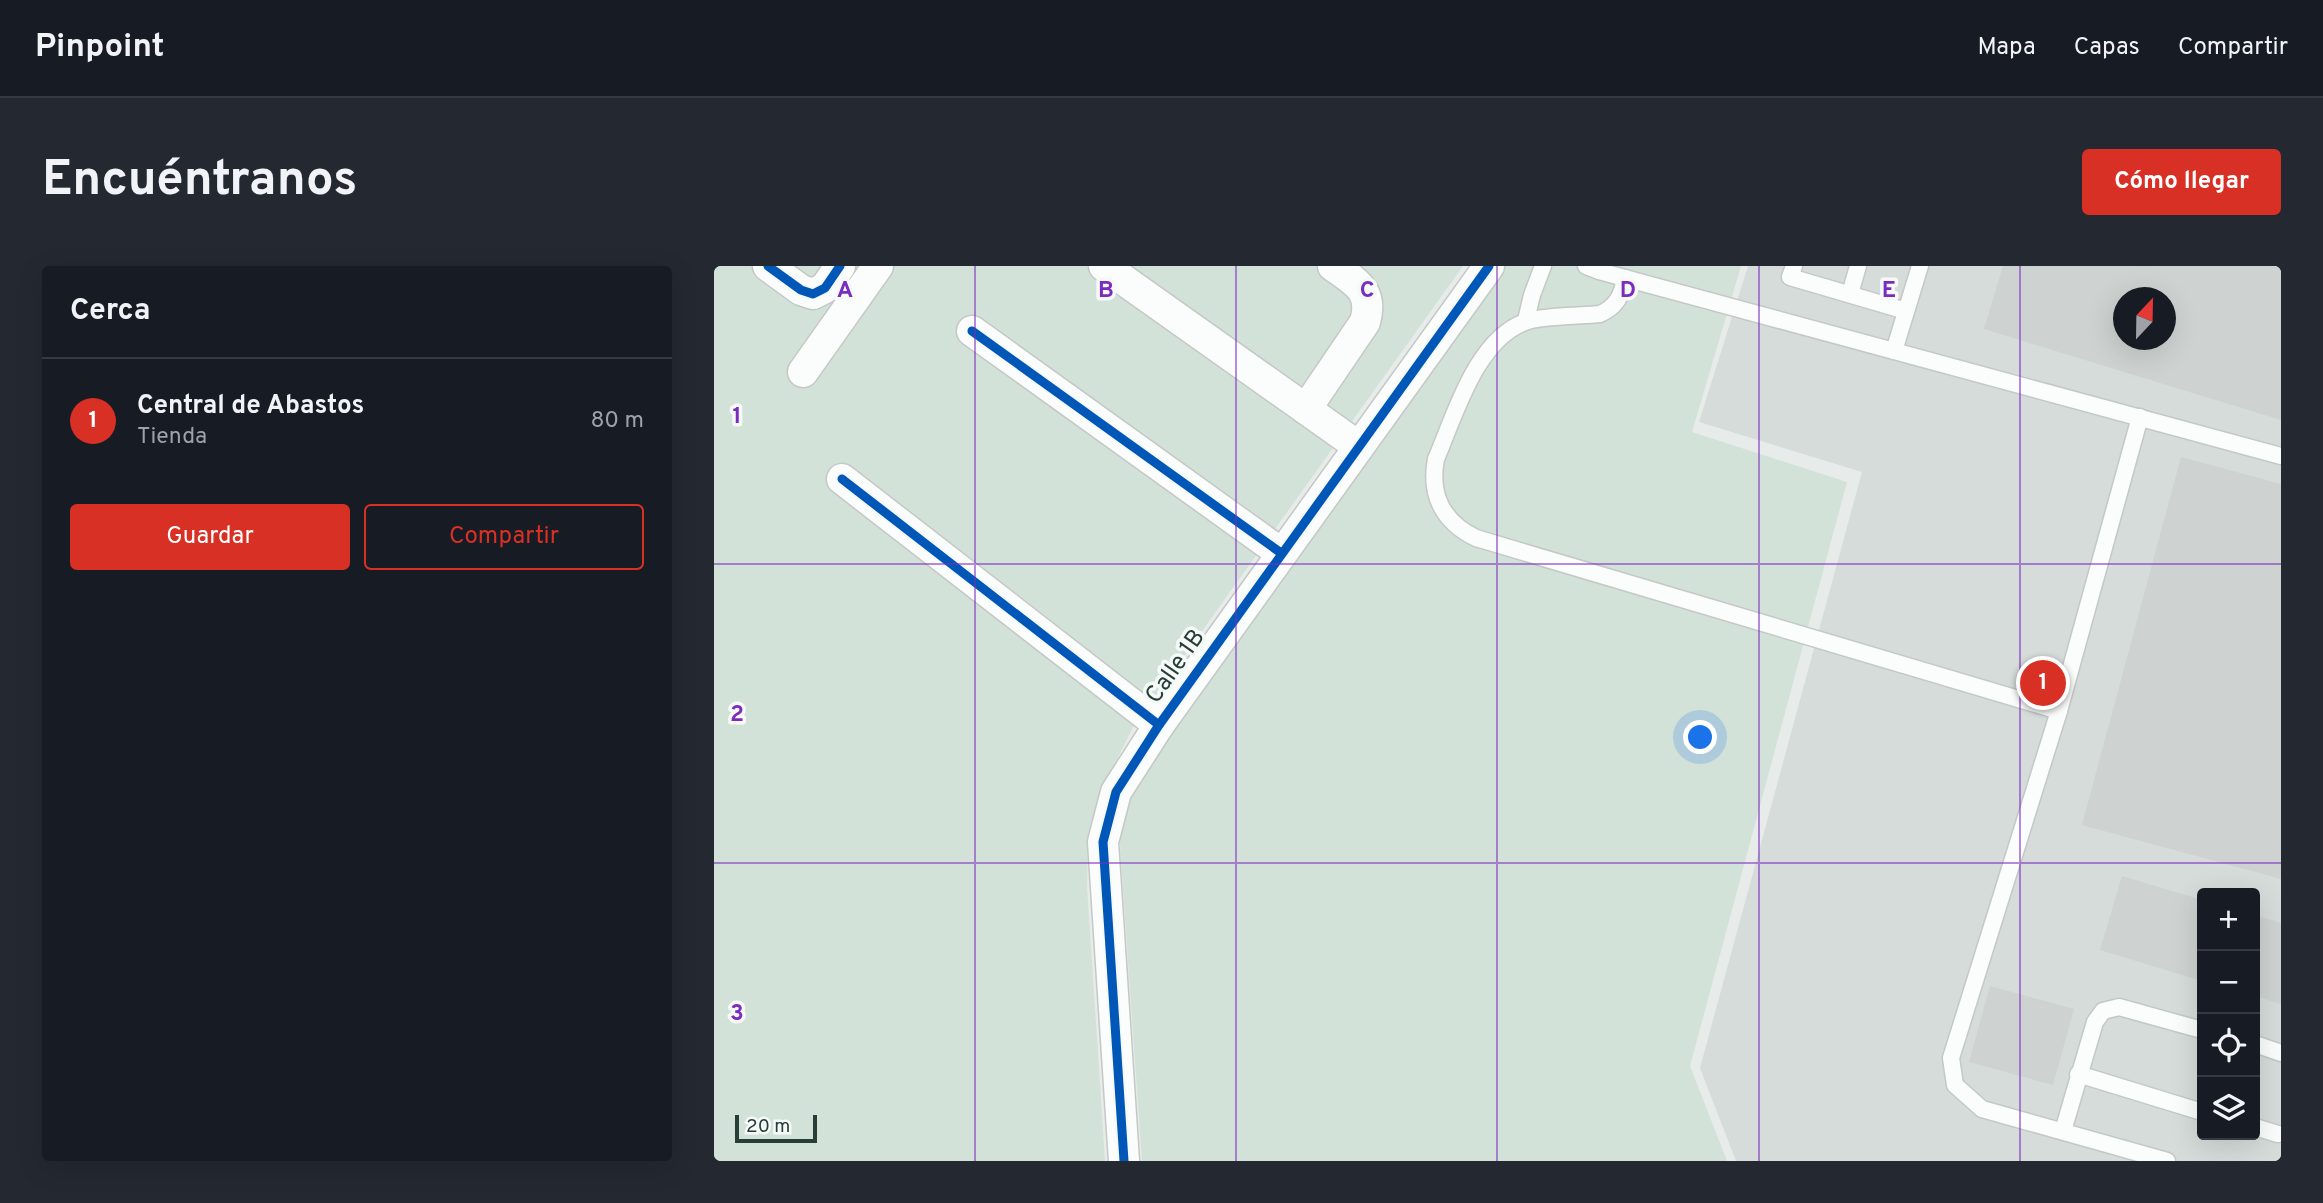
<!DOCTYPE html>
<html lang="es">
<head>
<meta charset="utf-8">
<style>
  body { margin:0; font-family:Overpass,sans-serif; background:#242831; color:#f1f3f6 }
  .controls { position:absolute; right:21px; bottom:21px; display:grid; overflow:hidden; border-radius:7px; box-shadow:0 7px 28px #0002 }
  .controls button { width:63px; height:63px; display:grid; place-items:center; padding:0; border:0; border-bottom:2px solid #363941; background:#171b24; color:#f1f3f6; font:35px sans-serif }
  .compass { position:absolute; left:1399px; top:21px; width:63px; height:63px; border-radius:50%; background:#171b24; box-shadow:0 7px 28px #0002; rotate:22deg }
  .scale { position:absolute; left:21px; bottom:18px; width:82px; box-sizing:border-box; padding-left:7px; border:4px solid #263d38; border-top:0; font-size:19px; line-height:24px; white-space:nowrap; color:#263d38; -webkit-text-stroke:5px #f5f9f8; paint-order:stroke }
  .you { position:absolute; left:987px; top:472px; width:24px; height:24px; margin:-18px; border:5px solid #fff; border-radius:50%; background:#1a73e8; box-shadow:0 0 0 10px #1a73e833 }
  .badge { display:grid; place-items:center; width:46px; height:46px; border-radius:50%; background:#d93025; color:#fff; font-size:23px; font-weight:700 }
  .pin { position:absolute; translate:-50% -50%; border:4px solid #fff; box-shadow:0 2px 7px #0006 }
  .list { margin:0; padding:0; list-style:none }
  h2 { display:flex; justify-content:space-between; align-items:center; height:91px; margin:0; padding:0 28px; font-size:30px }
  h2 small { font-size:23px; font-weight:400; color:#9ea1a6 }
  .list li { display:grid; grid-template-columns:46px 1fr auto; gap:21px; align-items:center; box-sizing:border-box; height:126px; padding:0 28px; border-top:2px solid #363941 }
  .list b { display:block; font-size:26px; white-space:nowrap }
  .list p { margin:0; font-size:23px; white-space:nowrap; color:#9ea1a6 }
  .list em { font-size:23px; font-style:normal; color:#9ea1a6 }
  .actions { display:flex; gap:14px; padding:21px 28px }
  .actions a { flex:1; padding:16px 0; border:2px solid #d93025; border-radius:7px; text-align:center; font-size:24px; color:#d93025 }
  .actions .main { background:#d93025; color:#fff }
  .icon { flex:none; width:38px; height:38px; fill:none; stroke:currentColor; stroke-width:2; stroke-linecap:round; stroke-linejoin:round }
  .map { position:relative; flex:none; width:1567px; height:895px; overflow:hidden; border-radius:7px }
  header { display:flex; align-items:center; gap:42px; box-sizing:border-box; height:98px; padding:0 35px; background:#171b24; border-bottom:2px solid #363941 }
  header strong { font-size:33px }
  nav { display:flex; gap:38px; margin-inline-start:auto; font-size:24px }
  .intro { display:flex; align-items:center; justify-content:space-between; box-sizing:border-box; height:168px; padding:0 42px }
  h1 { margin:0; font-size:49px }
  .button { padding:18px 32px; border-radius:7px; background:#d93025; color:#fff; font-size:24px; font-weight:700 }
  main { display:flex; gap:42px; padding:0 42px }
  aside { flex:1; background:#171b24; border-radius:7px; box-shadow:0 7px 28px #0002 }
  .map>svg:first-child { display:block }
</style>
</head>
<body>
<header>
<strong>Pinpoint</strong>
<nav><a>Mapa</a><a>Capas</a><a>Compartir</a></nav>
</header>
<div class="intro"><h1>Encuéntranos</h1><a class="button">Cómo llegar</a></div>
<main>
<aside>
<h2>Cerca<small></small></h2>
<ul class="list">
<li><span class="badge">1</span><div><b>Central de Abastos</b><p>Tienda</p></div><em>80 m</em></li>
</ul>
<div class="actions"><a class="main">Guardar</a><a>Compartir</a></div>
</aside>
<div class="map">
<svg width="1567" height="895" viewBox="0 0 1567 895">
  <rect width="100%" height="100%" fill="#e7ebe9"/>
  <!-- built -->
  <path fill="#d5dcd9" fill-rule="evenodd" d="M1034,0H1567V895H1022L986,802L1148,206L985,156ZM1409,32H1451V74H1409ZM1488,627H1541V869H1488Z"/>
  <!-- green -->
  <g fill="#d2e2d8">
    <path d="M0,0H749L418,463L388,524L374,571L373,620L391,895H0Z"/>
    <path d="M791,0H1027L978,166L1133,216L976,800L1013,895H428L405,565L417,530L446,485L559,322Z"/>
  </g>
  <!-- building -->
  <g fill="#ced2d1" fill-rule="evenodd">
    <path d="M1289,0H1567V154L1270,63ZM1409,32H1451V74H1409Z"/>
    <path d="M1467,191L1567,218V613L1368,559Z"/>
    <path d="M1408,610L1488,634V715L1386,684Z"/>
    <path d="M1541,649L1567,657V738L1541,730Z"/>
    <path d="M1276,720L1360,743L1339,819L1255,796Z"/>
  </g>
  <g fill="none" stroke-linecap="round" stroke-linejoin="round">
    <!-- service casing -->
    <g stroke="#c4c8c6" stroke-width="19">
      <g id="service">
        <path d="M872,0L885,5L1567,190"/>
        <path d="M1080,0L1076,11L1192,45"/>
        <path d="M911,12C908,30 902,41 886,48C868,50 824,50 811,56C762,74 741,149 722,193C715,229 729,256 762,272L1345,445"/>
        <path d="M1136,28L1144,0"/>
        <path d="M812,54L818,29L829,0"/>
        <path d="M1180,85L1206,0"/>
        <path d="M1426,151L1345,445L1237,792L1241,819L1268,843L1453,895"/>
        <path d="M1541,778L1567,787"/>
        <path d="M1364,808L1488,846"/>
        <path d="M1541,861L1564,868"/>
        <path d="M1349,865L1381,756L1389,745L1405,741L1488,764"/>
      </g>
    </g>
    <!-- minor casing -->
    <g stroke="#c4c8c6" stroke-width="33">
      <g id="minor">
        <path d="M54,0L87,24L99,28L111,22L126,0"/>
        <path d="M390,0L644,180"/>
        <path d="M258,65L567,287"/>
        <path d="M89,106L164,0"/>
        <path d="M592,143L651,56C660,25 642,16 619,0"/>
        <path d="M128,213L445,459"/>
        <path d="M410,895L389,576L402,526L445,459L775,0"/>
      </g>
    </g>
    <!-- service -->
    <use href="#service" stroke="#fbfcfc" stroke-width="16"/>
    <!-- minor -->
    <use href="#minor" stroke="#fbfcfc" stroke-width="30"/>
    <!-- cycleway casing -->
    <g stroke="#f5f9f8" stroke-width="13">
      <g id="cycleway">
        <path d="M54,0L87,24L99,28L111,22L126,0"/>
        <path d="M258,65L567,287"/>
        <path d="M128,213L445,459"/>
        <path d="M410,895L389,576L402,526L445,459L775,0"/>
      </g>
    </g>
    <!-- cycleway -->
    <use href="#cycleway" stroke="#0057b8" stroke-width="9"/>
  </g>
  <!-- grid -->
  <path fill="none" stroke="#7b2cbf" stroke-width="2" stroke-opacity="0.55" d="M261,0V895M522,0V895M783,0V895M1045,0V895M1306,0V895M0,298H1567M0,597H1567"/>
  <g text-anchor="middle" dominant-baseline="central" stroke-width="7" stroke-linejoin="round" paint-order="stroke">
    <!-- street labels -->
    <g font-size="24" fill="#263d38" stroke="#f5f9f8">
      <text transform="translate(462 401) rotate(-55)">Calle 1B</text>
    </g>
  </g>
  <g font-size="23" text-anchor="middle" font-weight="bold" fill="#7b2cbf" stroke="#f5f9f8" stroke-width="7" stroke-linejoin="round" paint-order="stroke">
    <text x="131" y="31">A</text>
    <text x="392" y="31">B</text>
    <text x="653" y="31">C</text>
    <text x="914" y="31">D</text>
    <text x="1175" y="31">E</text>
    <text x="23" y="157">1</text>
    <text x="23" y="455">2</text>
    <text x="23" y="754">3</text>
  </g>
</svg>
<div class="controls">
<button>+</button>
<button>−</button>
<button><svg class="icon" aria-label="locate" viewBox="0 0 24 24"><circle cx="12" cy="12" r="6"/><path d="M12 2v4M12 18v4M2 12h4M18 12h4"/></svg></button>
<button><svg class="icon" aria-label="layers" viewBox="0 0 24 24"><path d="M12 4l9 5-9 5-9-5zM3 14l9 5 9-5"/></svg></button>
</div>
<svg class="compass" viewBox="-18 -18 36 36"><path d="M0-13l5 13h-10z" fill="#e53935"/><path d="M0 13l5-13h-10z" fill="#9ea1a6"/></svg>
<div class="scale">20 m</div>
<div class="you"></div>
<div class="pin badge" style="left:1329px;top:417px">1</div>
</div>
</main>
</body>
</html>
